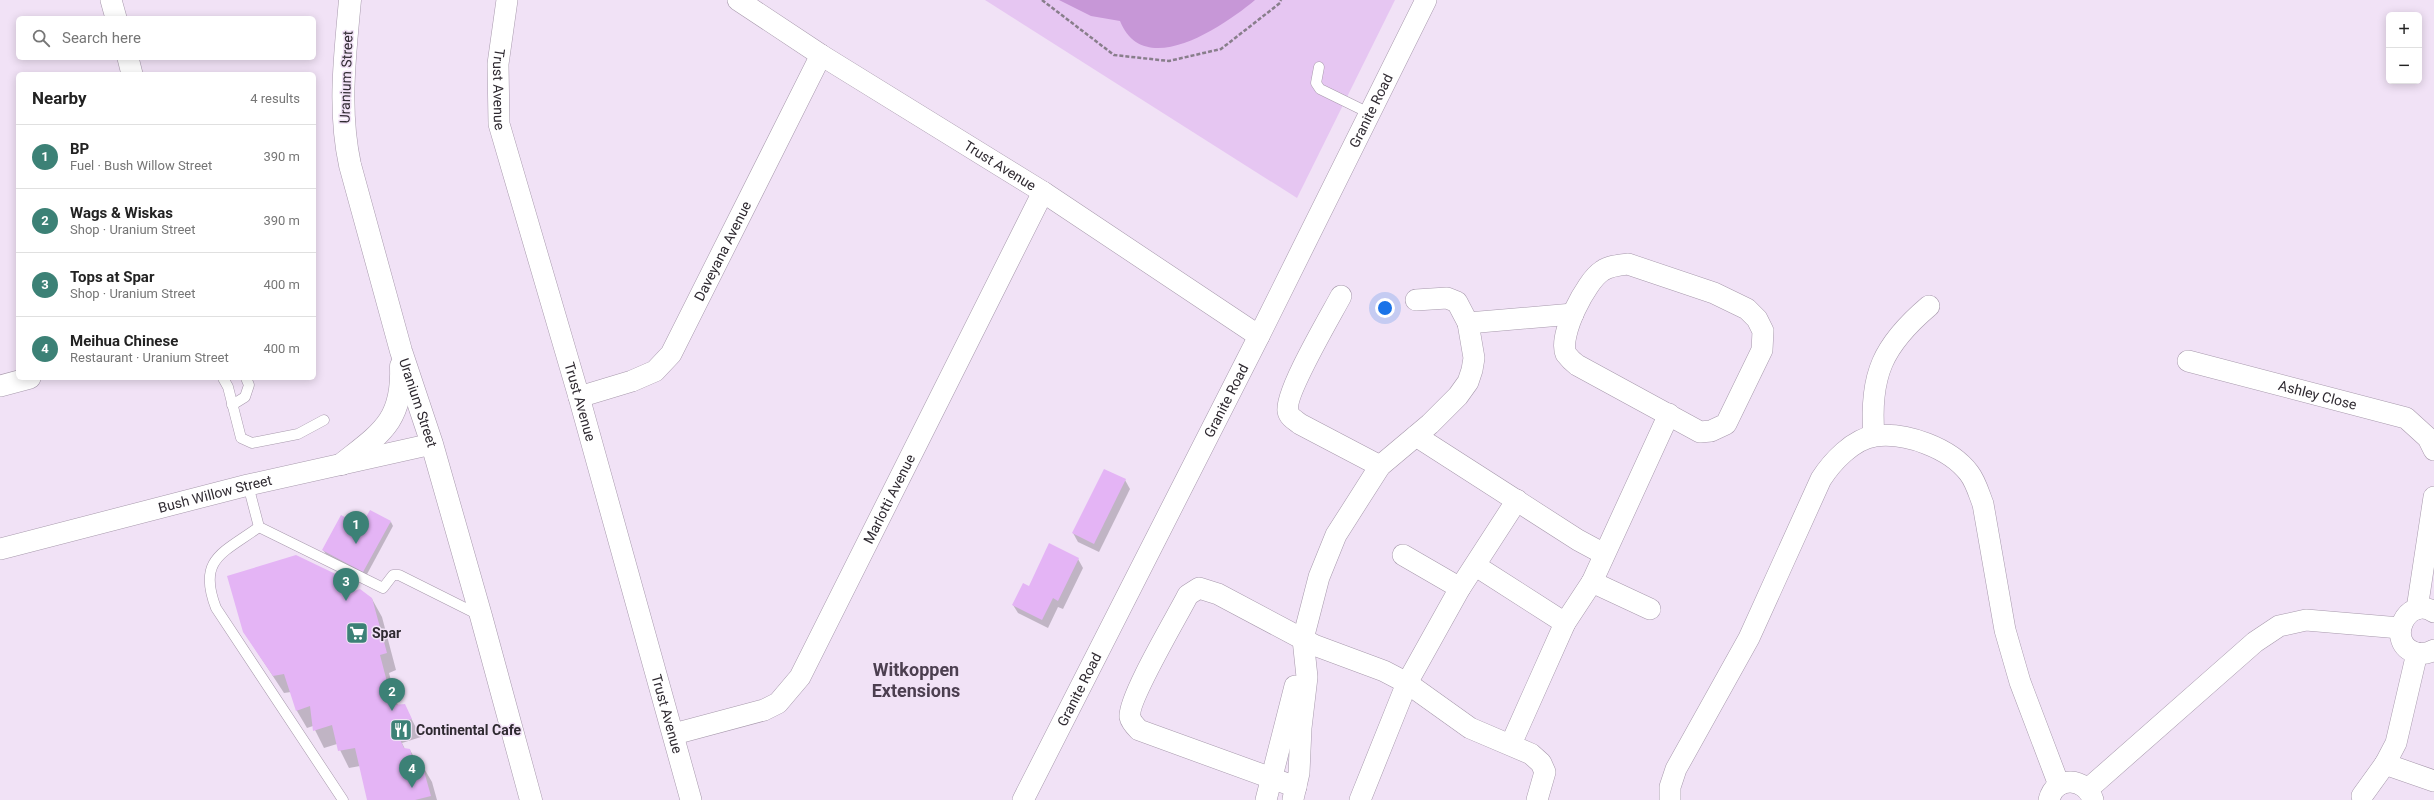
<!DOCTYPE html>
<html lang="en">
<head>
<meta charset="utf-8">
<style>
  body { margin:0; font-family:Roboto,sans-serif; background:#f6f6f6; color:#222 }
  .controls { position:absolute; right:12px; top:12px; display:grid; overflow:hidden; border-radius:6px; box-shadow:0 2px 10px #0003 }
  .controls button { width:36px; height:36px; display:grid; place-items:center; padding:0; border:0; border-bottom:1px solid #e0e0e0; background:#fff; color:#222; font:20px sans-serif }
  .you { position:absolute; left:1385px; top:308px; width:14px; height:14px; margin:-10px; border:3px solid #fff; border-radius:50%; background:#1a73e8; box-shadow:0 0 0 6px #1a73e833 }
  .badge { display:grid; place-items:center; width:26px; height:26px; border-radius:50%; background:#3c8176; color:#fff; font-size:13px; font-weight:700 }
  .pin { position:absolute; translate:-50% -33px; filter:drop-shadow(0 1px 2px #0008) }
  .pin::after { content:''; position:absolute; top:21px; width:14px; height:12px; background:inherit; clip-path:polygon(0 0,100% 0,50% 100%) }
  .list { margin:0; padding:0; list-style:none }
  h2 { display:flex; justify-content:space-between; align-items:center; height:52px; margin:0; padding:0 16px; font-size:17px }
  h2 small { font-size:13px; font-weight:400; color:#767676 }
  .list li { display:grid; grid-template-columns:26px 1fr auto; gap:12px; align-items:center; box-sizing:border-box; height:64px; padding:0 16px; border-top:1px solid #e0e0e0 }
  .list b { display:block; font-size:15px; white-space:nowrap }
  .list p { margin:0; font-size:13px; white-space:nowrap; color:#767676 }
  .list em { font-size:13px; font-style:normal; color:#767676 }
  .icon { flex:none; width:22px; height:22px; fill:none; stroke:currentColor; stroke-width:2; stroke-linecap:round; stroke-linejoin:round }
  .map { position:relative; flex:none; width:2434px; height:800px; overflow:hidden }
  .search { position:absolute; background:#fff; box-shadow:0 2px 10px #0003; left:16px; top:16px; width:300px; height:44px; display:flex; align-items:center; gap:10px; box-sizing:border-box; padding:0 14px; border-radius:6px; color:#767676; font-size:15px }
  .panel { position:absolute; background:#fff; box-shadow:0 2px 10px #0003; left:16px; top:72px; width:300px; height:308px; border-radius:6px }
  .map>svg:first-child { display:block }
</style>
</head>
<body>
<div class="map">
<svg width="2434" height="800" viewBox="0 0 2434 800">
  <rect width="100%" height="100%" fill="#f1e2f6"/>
  <!-- green -->
  <path fill="#e6c6f2" d="M985,0H1395L1297,198Z"/>
  <!-- water -->
  <path fill="#c797d7" d="M1059,0H1255C1224,26 1144,81 1120,21L1091,16Z"/>
  <!-- shadow -->
  <g fill="#0003">
    <path d="M1125,480L1130,489L1099,552L1078,542L1073,533Z"/>
    <path d="M391,522L393,526L366,576L326,554L323,550Z"/>
    <path d="M1078,559L1083,568L1063,609L1058,607L1048,628L1018,613L1013,605L1029,587Z"/>
    <path d="M345,580L353,593L372,599L382,617L396,670L389,673L398,706L404,705L421,737L402,743L405,749L410,750L419,766L422,765L432,782L437,800H368L360,766L349,768L337,744L324,748L313,726L307,728L297,711L291,692L284,693L244,632Z"/>
  </g>
  <!-- building -->
  <g fill="#e4b4f5">
    <path d="M1104,469L1126,479L1094,544L1072,533Z"/>
    <path d="M370,510L391,521L363,572L322,550L341,515L361,526Z"/>
    <path d="M1049,543L1079,558L1058,601L1053,598L1042,620L1012,605L1023,583L1029,586Z"/>
    <path d="M296,555L346,579L349,593L360,589L372,598L387,653L380,655L393,705L405,704L412,719L393,725L404,748L410,749L415,768L422,764L431,796L415,800H367L355,748L338,751L332,725L313,731L310,706L296,711L284,674L273,676L243,632L227,576Z"/>
  </g>
  <g fill="none" stroke-linecap="round" stroke-linejoin="round">
    <!-- service casing -->
    <g stroke="#a799ac" stroke-width="11">
      <g id="service">
        <path d="M1319,67L1316,83L1320,89L1369,113"/>
        <path d="M223,378L228,387L241,438L252,443L298,434L324,420"/>
        <path d="M232,405L245,397L249,385L246,378"/>
        <path d="M248,485L259,527L383,588L393,575H399L479,615"/>
        <path d="M259,527C223,553 197,559 216,608L343,800"/>
      </g>
    </g>
    <!-- minor casing -->
    <g stroke="#a799ac" stroke-width="22">
      <g id="minor">
        <path d="M111,0L116,18"/>
        <path id="s1" d="M507,0L498,64L499,124L579,397L691,800"/>
        <path id="s2" d="M738,0L821,55L1043,192L1259,336"/>
        <path d="M128,58L132,74"/>
        <path d="M1628,264L1714,293L1747,309L1757,319L1763,331L1762,350L1726,424L1711,431L1700,432L1577,365C1573,362 1569,358 1566,354C1558,336 1586,281 1602,271C1609,266 1619,265 1628,264Z"/>
        <path d="M1341,296C1331,315 1284,394 1288,411C1289,417 1295,420 1300,424L1380,466"/>
        <path d="M1468,323L1573,314"/>
        <path id="s3" d="M2188,361L2406,418L2428,438L2434,450"/>
        <path d="M0,386L30,378"/>
        <path id="s4" d="M579,397L632,381L655,371L671,354L821,55"/>
        <path d="M1416,436L1578,540L1604,554"/>
        <path d="M1874,436C1869,375 1883,345 1929,306"/>
        <path id="s5" d="M0,549L248,485L432,444"/>
        <path d="M1403,555L1460,588"/>
        <path d="M1476,566L1565,623"/>
        <path d="M1592,582L1650,609"/>
        <path d="M2417,609L2434,497"/>
        <path d="M2434,612C2407,594 2384,643 2416,653C2422,654 2429,653 2434,650"/>
        <path id="s6" d="M674,734L764,710L778,703L800,677L1043,192"/>
        <path d="M1511,744L1565,623L1592,582L1669,414"/>
        <path d="M2385,764L2434,781"/>
        <path d="M1296,787L1139,730C1135,726 1131,722 1130,717C1127,700 1178,615 1188,595L1199,588L1218,594L1314,645L1384,671L1407,683L1470,728L1531,754L1541,763L1545,772L1537,800"/>
        <path d="M2088,789L2255,642L2279,626L2306,620L2400,628"/>
        <path d="M2362,796L2385,764L2396,743L2417,653"/>
        <path d="M1293,799L1299,773L1301,728L1307,677L1303,639L1319,577L1336,535L1380,466L1430,424L1458,396L1468,382L1472,370L1474,358L1468,323L1457,302L1447,298L1416,300"/>
        <path id="s7" d="M1023,800L1259,336L1426,0"/>
        <path d="M1266,800L1295,686"/>
        <path d="M1360,800L1407,683L1460,588L1517,500"/>
        <path d="M1670,800V787L1676,769L1749,638L1821,479C1832,462 1853,439 1875,436C1906,432 1950,448 1969,473C1976,482 1979,494 1983,504L2005,630L2020,682L2059,785"/>
        <path d="M2049,800C2055,775 2086,777 2093,800"/>
      </g>
    </g>
    <!-- tertiary casing -->
    <g stroke="#a799ac" stroke-width="23">
      <g id="tertiary">
        <path id="s8" d="M350,0C345,55 338,110 350,165L401,351L432,444L481,616L531,800"/>
        <path d="M342,464C381,433 403,421 401,366"/>
      </g>
    </g>
    <!-- path -->
    <path stroke="#887e8b" stroke-width="2.5" stroke-dasharray="4 2" stroke-linecap="butt" d="M1042,0L1114,55L1169,61L1221,49L1280,3L1281,0"/>
    <!-- service -->
    <use href="#service" stroke="#fff" stroke-width="10"/>
    <!-- minor -->
    <use href="#minor" stroke="#fff" stroke-width="21"/>
    <!-- tertiary -->
    <use href="#tertiary" stroke="#fff" stroke-width="22"/>
  </g>
  <!-- icons -->
  <defs>
    <g id="supermarket-square" transform="scale(1.15)"><rect x="-9" y="-9" width="18" height="18" rx="4" fill="#3c8176" stroke="#f1e2f6"/><path d="M-6-5.5h2.5l.6 2H6L4.5 2H-2.5L-4.4-4H-6ZM-1.5 3.2a1.3 1.3 0 1 0 .1 0ZM3 3.2a1.3 1.3 0 1 0 .1 0Z" fill="#fff"/></g>
    <g id="restaurant-square" transform="scale(1.15)"><rect x="-9" y="-9" width="18" height="18" rx="4" fill="#3c8176" stroke="#f1e2f6"/><path d="M-5-6h1v4h1v-4h1v4h1v-4h1v5L-1.5 .5V6h-2V.5L-5-1ZM5-6V6H3V1.5H1.5Q1.5-4 5-6Z" fill="#fff"/></g>
  </defs>
  <g fill-rule="evenodd">
    <use href="#supermarket-square" x="357" y="633"/>
    <use href="#restaurant-square" x="401" y="730"/>
  </g>
  <g text-anchor="middle" dominant-baseline="central" stroke-width="3" stroke-linejoin="round" paint-order="stroke">
    <!-- street labels -->
    <g font-size="14" fill="#2f2a31" stroke="#f1e2f6">
      <text transform="translate(346 77) rotate(-88)">Uranium Street</text>
      <text stroke="none"><textPath href="#s1" startOffset="90">Trust Avenue</textPath></text>
      <text stroke="none"><textPath href="#s7" startOffset="772">Granite Road</textPath></text>
      <text stroke="none"><textPath href="#s2" startOffset="310">Trust Avenue</textPath></text>
      <text stroke="none"><textPath href="#s4" startOffset="219">Daveyana Avenue</textPath></text>
      <text stroke="none"><textPath href="#s3" startOffset="134">Ashley Close</textPath></text>
      <text stroke="none"><textPath href="#s1" startOffset="414">Trust Avenue</textPath></text>
      <text stroke="none"><textPath href="#s7" startOffset="448">Granite Road</textPath></text>
      <text stroke="none"><textPath href="#s8" startOffset="413">Uranium Street</textPath></text>
      <text stroke="none"><textPath href="#s5" startOffset="222">Bush Willow Street</textPath></text>
      <text stroke="none"><textPath href="#s6" startOffset="342">Marlotti Avenue</textPath></text>
      <text stroke="none"><textPath href="#s7" startOffset="124">Granite Road</textPath></text>
      <text stroke="none"><textPath href="#s1" startOffset="738">Trust Avenue</textPath></text>
    </g>
    <!-- poi labels -->
    <g font-size="14" font-weight="bold" fill="#2f2a31" stroke="#f1e2f6" text-anchor="start">
      <text x="372" y="633">Spar</text>
      <text x="416" y="730">Continental Cafe</text>
    </g>
    <!-- district labels -->
    <g font-size="18" font-weight="bold" fill="#4c3f50" stroke="#f1e2f6">
      <text x="916" y="669">Witkoppen<tspan x="916" dy="21">Extensions</tspan></text>
    </g>
  </g>
</svg>
<div class="controls">
<button>+</button>
<button>−</button>
</div>
<div class="you"></div>
<div class="pin badge" style="left:356px;top:544px">1</div>
<div class="pin badge" style="left:392px;top:711px">2</div>
<div class="pin badge" style="left:346px;top:601px">3</div>
<div class="pin badge" style="left:412px;top:788px">4</div>
<div class="search"><svg class="icon" aria-label="search" viewBox="0 0 24 24"><circle cx="10" cy="10" r="6"/><path d="M15 15l6 6"/></svg>Search here</div>
<section class="panel">
<h2>Nearby<small>4 results</small></h2>
<ul class="list">
<li><span class="badge">1</span><div><b>BP</b><p>Fuel · Bush Willow Street</p></div><em>390 m</em></li>
<li><span class="badge">2</span><div><b>Wags &amp; Wiskas</b><p>Shop · Uranium Street</p></div><em>390 m</em></li>
<li><span class="badge">3</span><div><b>Tops at Spar</b><p>Shop · Uranium Street</p></div><em>400 m</em></li>
<li><span class="badge">4</span><div><b>Meihua Chinese</b><p>Restaurant · Uranium Street</p></div><em>400 m</em></li>
</ul>
</section>
</div>
</body>
</html>
